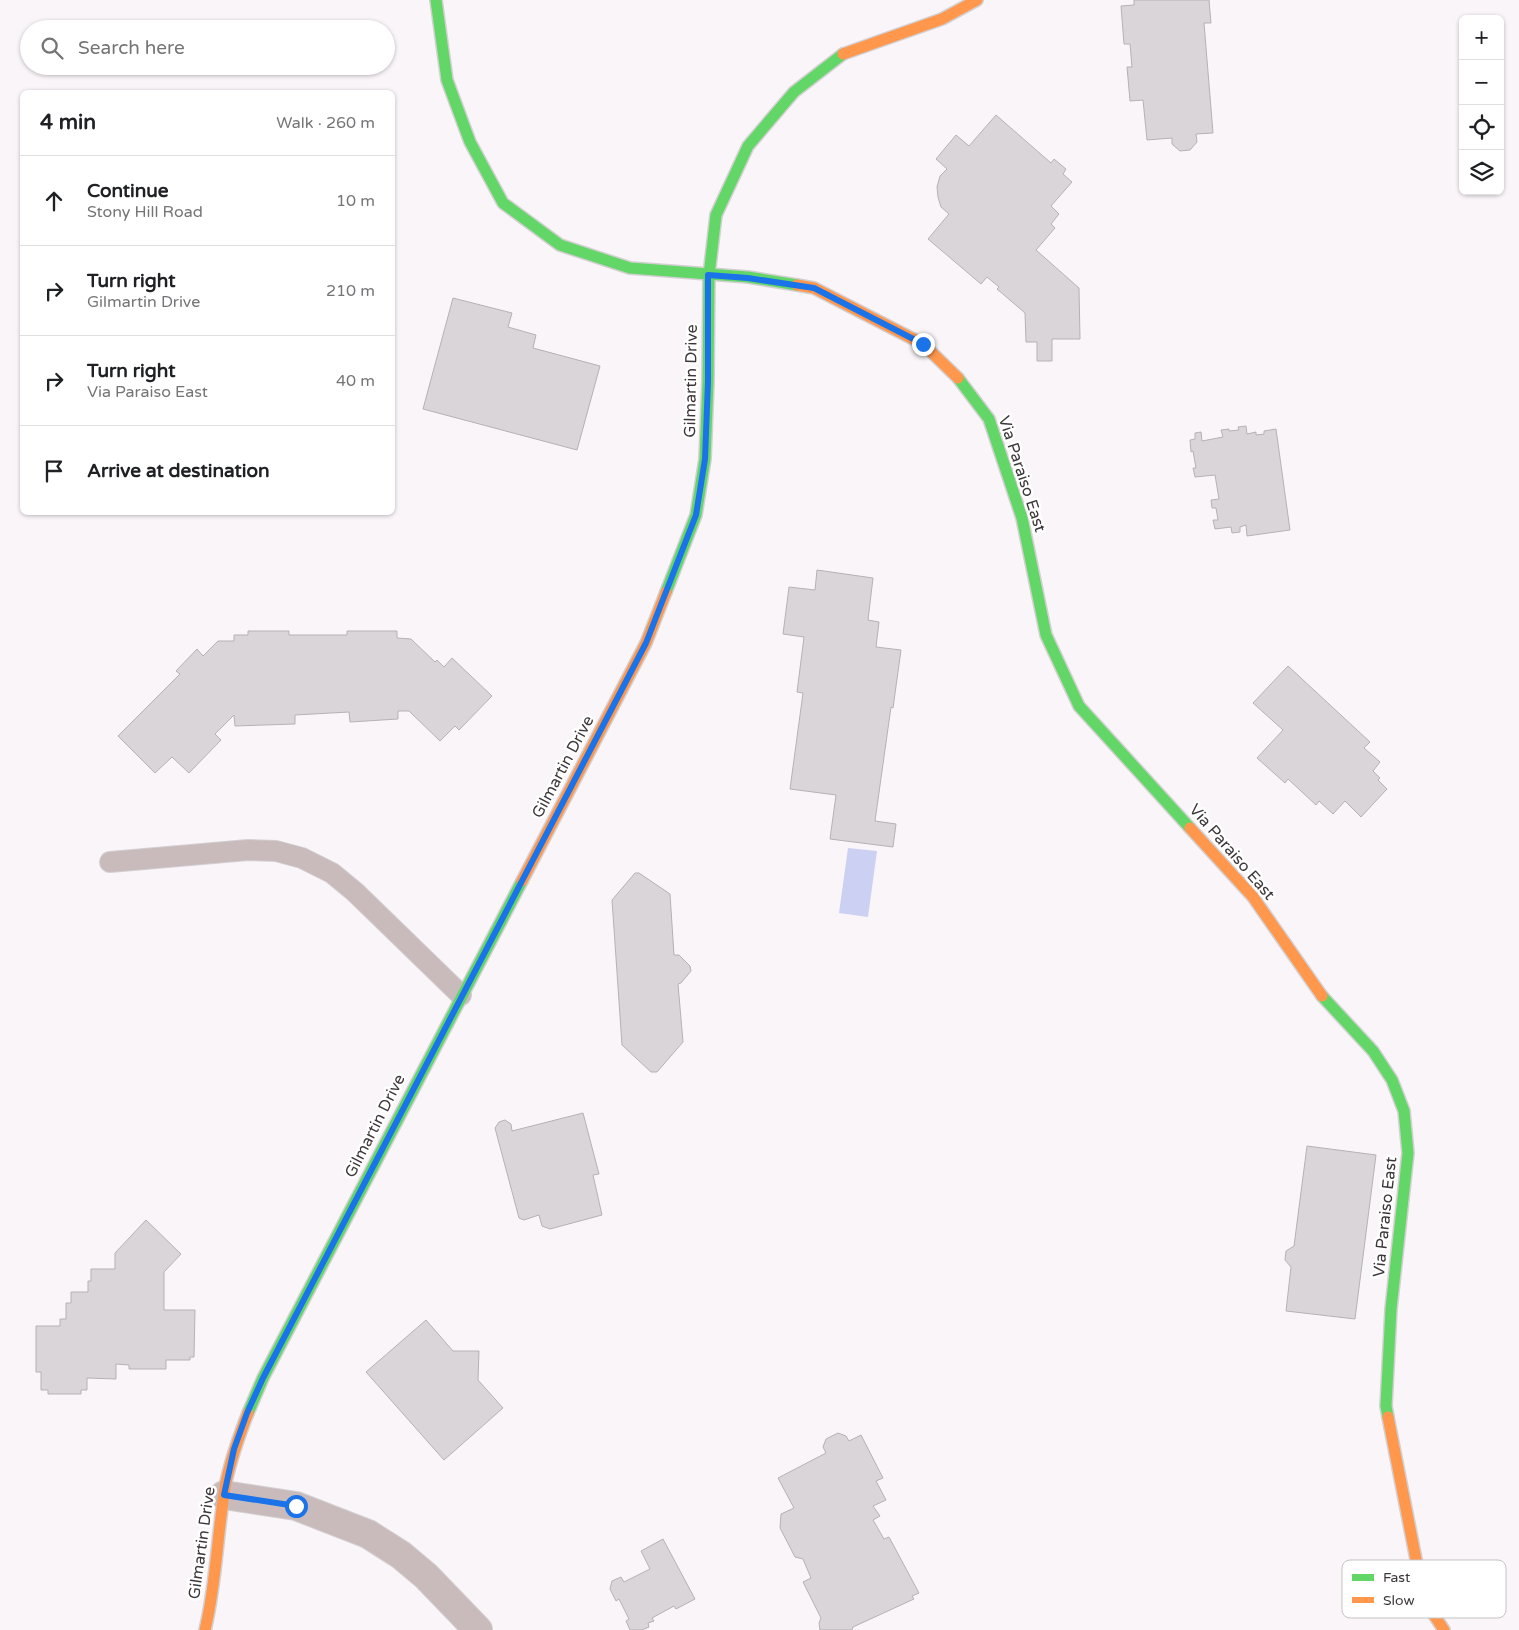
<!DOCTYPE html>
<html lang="en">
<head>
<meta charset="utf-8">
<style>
  body { margin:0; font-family:"Varela Round",sans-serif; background:#f6f6f6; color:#202124 }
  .controls { position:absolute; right:15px; top:15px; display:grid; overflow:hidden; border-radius:8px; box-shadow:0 1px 4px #0004 }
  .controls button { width:45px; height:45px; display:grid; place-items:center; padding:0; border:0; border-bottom:1px solid #e0e0e0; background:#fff; color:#202124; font:25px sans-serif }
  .stop { position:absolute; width:15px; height:15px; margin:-11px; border:4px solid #1a73e8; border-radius:50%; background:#fff }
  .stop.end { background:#1a73e8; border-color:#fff; box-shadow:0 1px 5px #0008 }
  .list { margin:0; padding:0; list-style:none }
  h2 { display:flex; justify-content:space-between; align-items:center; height:65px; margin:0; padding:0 20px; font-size:21px }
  h2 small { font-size:16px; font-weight:400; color:#757577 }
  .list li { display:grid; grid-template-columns:32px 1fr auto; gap:15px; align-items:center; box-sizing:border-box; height:90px; padding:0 20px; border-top:1px solid #e0e0e0 }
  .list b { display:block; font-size:19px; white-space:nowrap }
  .list p { margin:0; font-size:16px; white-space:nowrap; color:#757577 }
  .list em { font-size:16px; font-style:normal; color:#757577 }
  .icon { flex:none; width:28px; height:28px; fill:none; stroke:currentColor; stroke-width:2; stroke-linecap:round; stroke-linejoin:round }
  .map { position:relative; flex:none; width:1519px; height:1630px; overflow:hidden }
  .search { position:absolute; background:#fff; box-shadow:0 1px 4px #0004; left:20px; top:20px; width:375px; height:55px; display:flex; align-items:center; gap:12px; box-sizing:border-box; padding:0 18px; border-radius:28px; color:#757577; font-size:19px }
  .panel { position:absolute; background:#fff; box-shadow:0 1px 4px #0004; left:20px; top:90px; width:375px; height:425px; border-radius:8px }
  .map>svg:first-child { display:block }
</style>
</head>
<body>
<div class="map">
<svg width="1519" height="1630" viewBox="0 0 1519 1630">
  <rect width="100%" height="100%" fill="#faf5f8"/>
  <!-- water -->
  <path fill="#ccd0f3" d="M848,848L877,851L868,917L839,913Z"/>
  <!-- building -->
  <g fill="#d9d5d9" stroke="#b5b2b5">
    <path d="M1134,0H1209L1211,23H1204L1213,133L1196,134L1197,142L1190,150L1180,151L1172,144V138L1147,140L1143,100L1130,101L1127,67H1132L1130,44H1124L1121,6L1134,5Z"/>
    <path d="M996,115L1051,163L1054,159L1066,169L1063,174L1072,182L1051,206L1059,214L1051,224L1055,228L1036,250L1079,288L1080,339H1052V361H1037V342H1026L1025,313L997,289L999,287L987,277L981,284L928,239L949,214L941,207L938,197L937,187L940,176L947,169L936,159L956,135L969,146Z"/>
    <path d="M453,298L512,313L508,327L536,335L533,348L600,366L577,450L423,409Z"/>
    <path d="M1246,426L1247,434L1256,432V435L1264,434V431L1276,429L1290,530L1247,536L1246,525L1240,527V532L1232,533L1231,527L1215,529L1213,520H1218L1216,508H1212L1211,500L1219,499L1215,475L1195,477L1193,468H1196L1193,451L1191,452L1190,440L1195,439V433L1201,432L1202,441L1223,437L1221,430L1229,429V431L1239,430L1238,427Z"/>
    <path d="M817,570L873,578L868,620L879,622L876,647L901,650L893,708L891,707L875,821L896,824L893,847L830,839L836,795L790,789L803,693L797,692L804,637L783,634L789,587L815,590Z"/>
    <path d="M248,631H289V635H347V631H397V638L411,639L435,662L437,660L444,667L452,658L492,696L459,730L455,726L440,741L409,711H398V719L350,722L349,712L295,715V724L235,726L234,715L215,734L221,740L189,773L172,757L155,773L118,736L180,674L176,671L197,649L203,656L218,641H234V635H248Z"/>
    <path d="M1288,666L1370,742L1364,748L1380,762L1373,771L1380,778L1378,780L1387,789L1361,817L1345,801L1333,814L1319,801L1316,805L1288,779L1285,783L1257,758L1283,730L1253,703Z"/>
    <path d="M635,873H639L670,894L674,955H679L690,966L691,971L681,983L678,984L683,1042L657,1072H651L622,1045L612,900Z"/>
    <path d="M583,1113L599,1174L593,1175L602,1215L550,1229L542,1226L539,1215L524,1220L519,1218L495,1128L499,1122L505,1120L511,1124L512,1131Z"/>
    <path d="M1307,1146L1376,1155L1355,1319L1286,1311L1291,1267L1285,1260L1286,1251L1294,1246Z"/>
    <path d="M146,1220L181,1254L164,1272V1310H195L194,1357H190V1360H166V1369H129V1365L116,1364V1379L87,1378V1390H81V1394H48V1390H41V1372H36V1326H60V1319H66V1303H71V1292H88V1281H91V1269H115V1253Z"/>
    <path d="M426,1320L453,1351H479L478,1380L503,1408L444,1460L366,1372Z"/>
    <path d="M838,1433L846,1436L849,1441L861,1435L883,1478L876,1481L886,1500L873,1506L880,1516L873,1520L884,1539L889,1537L919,1593L912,1596L914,1599L853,1627L852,1630H820L819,1623L821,1618L803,1582L811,1578L803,1559L795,1557L780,1528L781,1514L794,1508L778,1478L826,1453L823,1447L826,1439Z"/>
    <path d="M663,1539L695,1599L676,1609L674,1606L652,1618L654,1621L648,1623L649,1627L642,1630H630L626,1621L629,1619L619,1599L616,1601L610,1589L612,1581L621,1577L624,1582L650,1569L641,1551Z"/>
  </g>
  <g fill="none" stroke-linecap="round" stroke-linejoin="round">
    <!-- lane casing -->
    <g stroke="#d3d0d2" stroke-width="22">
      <path id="lane" d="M110,862L248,850L276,851L302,858L332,873L355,892L461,995"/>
    </g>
    <!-- street casing -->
    <g stroke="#d3d0d2" stroke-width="30">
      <path id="street" d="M224,1495L296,1506L368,1534L401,1555L426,1576L478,1630"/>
    </g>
    <!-- fast casing -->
    <g stroke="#d3d0d2" stroke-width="14">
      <g id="fast">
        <path d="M436,0L447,80L470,142L503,203L560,245L630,268L748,277L797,285"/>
        <path d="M958,378L989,419L1022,518L1046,635L1079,706L1190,828"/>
        <path d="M666,592L696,515L705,459L708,382L709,275L716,215L748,146L794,92L843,54"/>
        <path d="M1322,996L1373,1051L1392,1080L1404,1111L1408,1153L1391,1309L1386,1406L1388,1417"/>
        <path d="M248,1413L263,1378L522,881"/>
      </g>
    </g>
    <!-- slow casing -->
    <g stroke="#d3d0d2" stroke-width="14">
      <g id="slow">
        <path d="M843,54L942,19L977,0"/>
        <path d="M797,285L814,288L923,344L958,378"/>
        <path d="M1190,828L1253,897L1322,996"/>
        <path d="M522,881L646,643L666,592"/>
        <path d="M1388,1417L1424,1600L1444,1630"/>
        <path d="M205,1630C217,1581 217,1531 226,1482C231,1459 239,1436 248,1413"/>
      </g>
    </g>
    <!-- lane -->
    <use href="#lane" stroke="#c9babc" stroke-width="20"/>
    <!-- street -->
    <use href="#street" stroke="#c9babc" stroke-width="28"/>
    <!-- fast -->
    <use href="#fast" stroke="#63d668" stroke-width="11"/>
    <!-- slow -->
    <use href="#slow" stroke="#ff974d" stroke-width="11"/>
  </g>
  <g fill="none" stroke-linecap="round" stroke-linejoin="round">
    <!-- route -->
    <path stroke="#1a73e8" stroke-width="6" d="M296,1506L224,1495L234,1449L247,1413L263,1378L646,643L696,515L705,459L708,382V275L748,278L814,288L923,344"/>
  </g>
  <g text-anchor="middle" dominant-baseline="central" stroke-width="5" stroke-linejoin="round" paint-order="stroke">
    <!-- street labels -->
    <g font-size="16" fill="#3d373a" stroke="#fff">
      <text transform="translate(691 381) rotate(-89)">Gilmartin Drive</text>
      <text transform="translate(1022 474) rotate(72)">Via Paraiso East</text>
      <text transform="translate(563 767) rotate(-62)">Gilmartin Drive</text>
      <text transform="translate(1232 852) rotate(49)">Via Paraiso East</text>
      <text transform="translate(375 1126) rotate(-63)">Gilmartin Drive</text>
      <text transform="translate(1385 1217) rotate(-84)">Via Paraiso East</text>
      <text transform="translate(202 1543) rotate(-82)">Gilmartin Drive</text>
    </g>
  </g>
  <!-- legend -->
  <rect x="1342" y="1560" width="164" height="58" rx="8" fill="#fff" stroke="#c5c3c4" stroke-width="1"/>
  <rect x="1352" y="1574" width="22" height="7" fill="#63d668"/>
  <rect x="1352" y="1597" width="22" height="6" fill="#ff974d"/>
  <g font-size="14" fill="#3d373a">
    <text x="1383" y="1582">Fast</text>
    <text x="1383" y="1605">Slow</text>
  </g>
</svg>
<div class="controls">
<button>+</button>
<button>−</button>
<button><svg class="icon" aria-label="locate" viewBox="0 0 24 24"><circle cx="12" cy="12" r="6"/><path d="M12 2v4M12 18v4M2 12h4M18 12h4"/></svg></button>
<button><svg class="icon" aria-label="layers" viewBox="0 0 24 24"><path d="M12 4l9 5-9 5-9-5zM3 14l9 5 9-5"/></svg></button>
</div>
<div class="stop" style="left:296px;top:1506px"></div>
<div class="stop end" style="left:923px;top:344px"></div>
<div class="search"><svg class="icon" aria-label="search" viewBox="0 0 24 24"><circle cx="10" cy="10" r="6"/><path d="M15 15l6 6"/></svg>Search here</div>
<section class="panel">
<h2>4 min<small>Walk · 260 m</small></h2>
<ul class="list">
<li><svg class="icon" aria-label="ahead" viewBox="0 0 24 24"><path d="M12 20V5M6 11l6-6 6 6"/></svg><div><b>Continue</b><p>Stony Hill Road</p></div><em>10 m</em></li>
<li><svg class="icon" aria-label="right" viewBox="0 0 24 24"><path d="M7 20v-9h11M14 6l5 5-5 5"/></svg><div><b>Turn right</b><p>Gilmartin Drive</p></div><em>210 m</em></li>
<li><svg class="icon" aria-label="right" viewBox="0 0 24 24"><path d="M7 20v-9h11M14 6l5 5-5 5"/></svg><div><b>Turn right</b><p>Via Paraiso East</p></div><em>40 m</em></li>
<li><svg class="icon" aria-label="arrive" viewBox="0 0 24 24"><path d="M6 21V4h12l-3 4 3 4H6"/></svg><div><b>Arrive at destination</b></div></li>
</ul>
</section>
</div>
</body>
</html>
